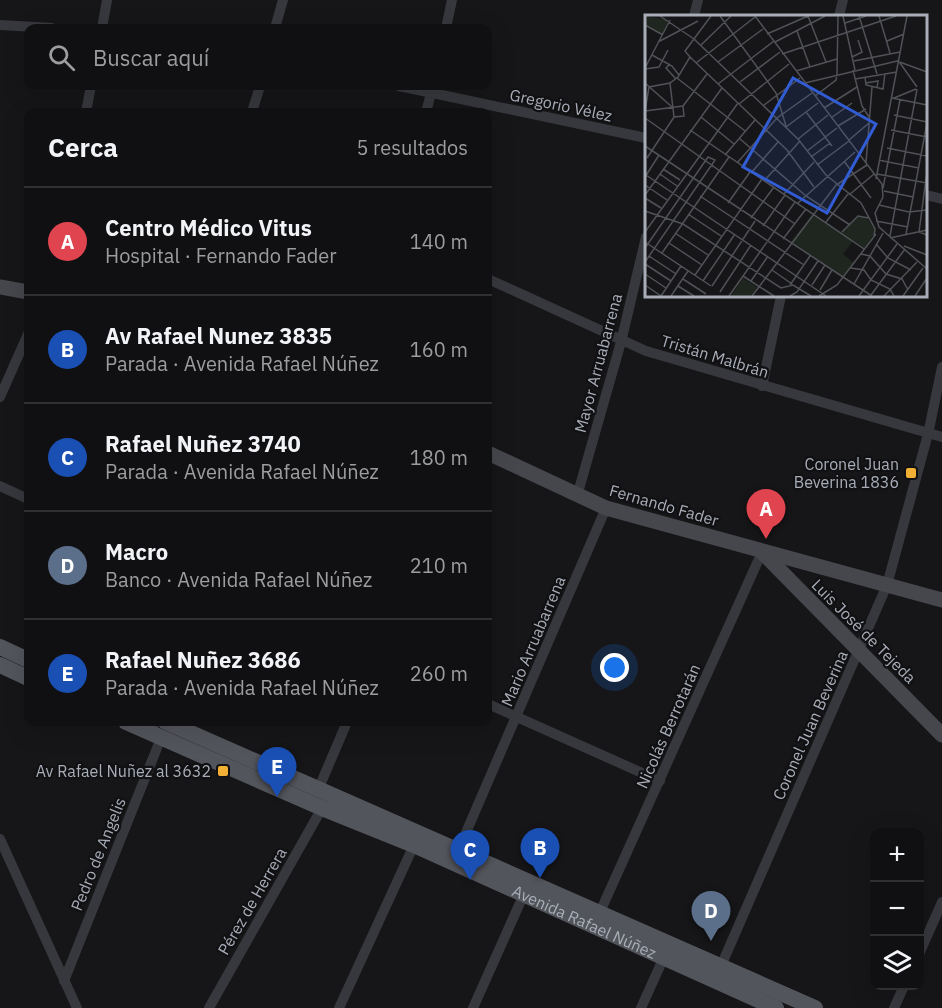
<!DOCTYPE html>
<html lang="es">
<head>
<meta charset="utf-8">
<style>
  body { margin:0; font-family:"IBM Plex Sans",sans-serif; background:#19191b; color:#f1f3f6 }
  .controls { position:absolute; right:18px; bottom:18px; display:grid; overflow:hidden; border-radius:12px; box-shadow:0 6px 24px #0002 }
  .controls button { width:54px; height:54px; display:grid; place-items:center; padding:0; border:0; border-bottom:2px solid #303032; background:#101012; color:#f1f3f6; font:30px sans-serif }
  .you { position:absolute; left:615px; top:668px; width:21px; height:21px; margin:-15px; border:4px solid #fff; border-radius:50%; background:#1a73e8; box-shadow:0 0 0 9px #1a73e833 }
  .badge { display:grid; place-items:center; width:39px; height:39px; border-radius:50%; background:#0f766e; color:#fff; font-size:20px; font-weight:700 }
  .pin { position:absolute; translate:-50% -50px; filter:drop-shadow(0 2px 3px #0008) }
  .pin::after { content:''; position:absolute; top:32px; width:21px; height:18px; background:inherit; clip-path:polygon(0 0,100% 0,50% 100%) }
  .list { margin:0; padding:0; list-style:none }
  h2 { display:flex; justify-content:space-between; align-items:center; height:78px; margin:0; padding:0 24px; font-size:26px }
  h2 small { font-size:20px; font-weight:400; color:#9c9d9f }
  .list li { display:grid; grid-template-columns:39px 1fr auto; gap:18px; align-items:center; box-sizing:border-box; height:108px; padding:0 24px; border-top:2px solid #303032 }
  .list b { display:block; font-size:22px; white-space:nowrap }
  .list p { margin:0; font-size:20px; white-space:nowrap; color:#9c9d9f }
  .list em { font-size:20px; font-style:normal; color:#9c9d9f }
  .icon { flex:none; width:33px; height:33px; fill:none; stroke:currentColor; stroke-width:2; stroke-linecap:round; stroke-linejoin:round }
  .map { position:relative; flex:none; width:942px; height:1008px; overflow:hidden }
  .search { position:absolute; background:#101012; box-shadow:0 6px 24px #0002; left:24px; top:24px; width:468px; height:66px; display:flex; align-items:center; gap:15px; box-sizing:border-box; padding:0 21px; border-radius:12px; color:#9c9d9f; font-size:22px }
  .panel { position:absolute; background:#101012; box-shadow:0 6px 24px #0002; left:24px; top:108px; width:468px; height:618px; border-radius:12px }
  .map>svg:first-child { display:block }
</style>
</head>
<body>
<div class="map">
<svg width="942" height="1008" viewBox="0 0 942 1008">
  <rect width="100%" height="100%" fill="#161618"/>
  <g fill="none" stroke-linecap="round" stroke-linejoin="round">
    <!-- minor -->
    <g stroke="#37383d" stroke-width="10">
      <path d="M694,16L698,0"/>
      <path d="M839,16L843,0"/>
      <path d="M0,25L52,28"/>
      <path d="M102,28L107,0"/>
      <path d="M275,28L283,0"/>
      <path d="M446,28L452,0"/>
      <path d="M399,86L646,138"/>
      <path d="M86,112L91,86"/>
      <path d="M252,112L260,86"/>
      <path d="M426,112L433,86"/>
      <path d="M926,195L942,199"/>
      <path d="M488,279L646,351L942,437"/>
      <path d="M762,386L781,296"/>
      <path d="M0,397L28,334"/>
      <path d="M0,486L28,499"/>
      <path d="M577,496L621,342L646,237"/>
      <path d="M488,704L660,781"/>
      <path d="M150,733L156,722"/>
      <path d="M318,790L347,722"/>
      <path d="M0,839L77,1008"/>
      <path d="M458,851L606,508"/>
      <path d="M600,912L762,552"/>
      <path d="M920,952L942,902"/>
      <path d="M717,968L721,966L887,585L928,434L942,367"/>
      <path d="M64,981L161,738"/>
      <path d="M209,1008L322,808"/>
      <path d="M339,1008L414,845"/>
      <path d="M473,1008L524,894"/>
      <path d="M641,1008L664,957"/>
      <path d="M894,1008L904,986"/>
    </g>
    <!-- secondary -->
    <g stroke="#45474d" stroke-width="15">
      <path d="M0,287L28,292"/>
      <path d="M488,453L606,508L942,600"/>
      <path d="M762,552L942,735"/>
    </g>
    <!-- primary -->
    <g stroke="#53555c" stroke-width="16">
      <path d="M0,647L28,660"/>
      <path d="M0,665L28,678"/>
      <path id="s1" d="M126,722L322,808L414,845L776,1008"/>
      <path d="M166,722L815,1008"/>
    </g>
  </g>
  <!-- markers -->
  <g fill="#f2b134" stroke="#111113" stroke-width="2">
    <rect x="905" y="467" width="12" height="12" rx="3"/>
    <rect x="217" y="765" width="12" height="12" rx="3"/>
  </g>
  <g text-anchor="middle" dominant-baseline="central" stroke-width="4.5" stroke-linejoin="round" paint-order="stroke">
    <!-- street labels -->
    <g font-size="16" fill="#a8adb8" stroke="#111113">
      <text transform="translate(561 105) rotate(12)">Gregorio Vélez</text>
      <text transform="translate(715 356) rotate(17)">Tristán Malbrán</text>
      <text transform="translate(598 363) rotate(-75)">Mayor Arruabarrena</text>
      <text transform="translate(664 505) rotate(16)">Fernando Fader</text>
      <text transform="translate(864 631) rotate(45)">Luis José de Tejeda</text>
      <text transform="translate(533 641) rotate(-67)">Mario Arruabarrena</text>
      <text transform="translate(810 725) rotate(-66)">Coronel Juan Beverina</text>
      <text transform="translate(668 726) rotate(-66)">Nicolás Berrotarán</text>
      <text transform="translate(98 854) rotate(-68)">Pedro de Angelis</text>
      <text transform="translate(252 901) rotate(-60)">Pérez de Herrera</text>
      <text stroke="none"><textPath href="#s1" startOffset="500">Avenida Rafael Núñez</textPath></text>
    </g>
    <!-- poi labels -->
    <g font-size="16" fill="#a8adb8" stroke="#111113" text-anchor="end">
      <text x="899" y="464">Coronel Juan<tspan x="899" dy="18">Beverina 1836</tspan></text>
      <text x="211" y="771">Av Rafael Nuñez al 3632</text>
    </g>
  </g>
  <!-- overview -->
  <g transform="translate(645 15)">
    <rect width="282" height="282" fill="#161618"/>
    <path d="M0,1L23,5L17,19L0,10ZM168,198L196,217L214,201L222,203L231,216L219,234L208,226L198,239L209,248L198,262L145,228ZM98,263L112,272L106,281H86Z" fill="#1e261f"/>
    <path fill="none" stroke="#505258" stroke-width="1.5" d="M15,1L49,24M75,1L131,78L141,111M110,1L237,169L238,182L230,198L234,212L282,254M163,1L181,47M198,1L210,55M214,1L232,59M234,1L245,38M200,8L221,1M0,10L18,20M152,16L165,52M122,19L163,1M49,24L153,124L181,160L216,188L230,214L229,221M242,26L259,19M13,27L53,6M130,27L180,1M56,30L86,1M137,39L251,1M7,40L27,51L34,60M45,42L142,135L169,172M207,42L217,37L213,25M209,46L255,37M73,47L118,14M51,48L110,2M255,48L272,72M25,49L21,53L31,64M0,53L25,5M0,54L14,52L23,35M208,55L217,91L224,102M151,56L192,44M192,59L193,1M220,62L221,70L238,74L240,58M32,63L100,116M210,64L252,57M95,67L135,37M0,68L27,92M25,68L29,102M160,68L252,46L282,57M221,68L233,66L232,73M73,69L129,26M170,81L191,65L192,59M247,83L282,90M249,83L271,74M255,85L243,147L274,153M94,89L144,49M119,90L155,63M179,93L212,72M0,96L38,91M0,97L4,72L25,68L33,62L45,42L40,36L66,1M161,97L187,131M249,100L282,107M56,102L89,129M0,103L150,209M186,103L207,88M193,111L221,94M141,112L173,88M45,115L219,234M246,115L282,122M94,123L161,181L205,210M153,124L183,100M204,125L224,108M0,131L198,262M242,133L282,141M162,136L192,113M80,140L110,105M166,142L185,128M2,143L29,102L39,101L38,91L62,59M234,145L243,147L238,173M199,146L226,183M92,148L132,103L167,78M221,148L227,72M172,150L204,126M18,154L35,165M282,156L274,217L282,220M106,158L133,127M15,159L32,171M232,159L282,168M1,160L181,281M0,162L14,140M231,164L262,1M119,166L155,126M0,170L22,185M239,176L268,182M139,179L169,147M0,180L77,73M204,180L229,159M55,181L159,250M0,183L16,193M83,188L105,157M153,188L210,137M234,190L264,197L282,195M0,196L38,209L136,273L148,270L166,281M43,199L76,221M106,203L129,172M231,206L263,212M181,207L203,179M118,211L140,180M0,217L93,88M197,217L213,201L224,203M30,218L63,240M261,219L282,108M245,221L272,74M245,223L282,215M138,224L161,194M0,227L66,271M24,228L57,250M231,229L243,243L266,255M259,231L282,240M0,233L63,142L70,145L0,247M17,238L84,142M216,239L225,241L241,259L257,264L263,275M4,241L31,259M0,249L26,266M206,253L219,255L226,265L245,274L249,281M127,255L147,269M0,259L21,273M50,260L117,164M98,261L129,281M198,262L227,281M38,264L61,279M58,266L90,219M106,266L123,241M209,269L238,218M0,270L16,281M145,270L165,241M167,270L180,250M33,271L49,281M67,271L110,206M175,275L187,255M75,277L106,230M226,280L260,234M16,281L36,251M26,281L43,256M84,281L150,187M107,281L191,170L222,150M145,281L152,277L173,246M174,281L192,270L231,219M214,281L252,229M239,281L272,247M258,281L278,253M270,281L282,263"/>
    <path fill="#325cd3" fill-opacity="0.15" stroke="#325cd3" stroke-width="3" d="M148,63L231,109L182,198L98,152Z"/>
    <rect width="282" height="282" fill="none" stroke="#a8adb8" stroke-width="3"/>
  </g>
</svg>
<div class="controls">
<button>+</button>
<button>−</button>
<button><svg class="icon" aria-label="layers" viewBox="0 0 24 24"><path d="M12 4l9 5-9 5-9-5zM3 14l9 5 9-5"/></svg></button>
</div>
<div class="you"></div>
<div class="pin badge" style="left:766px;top:539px;background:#e0444e">A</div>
<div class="pin badge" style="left:540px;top:878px;background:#1a4fb4">B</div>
<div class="pin badge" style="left:470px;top:880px;background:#1a4fb4">C</div>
<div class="pin badge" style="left:711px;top:941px;background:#5c6f8a">D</div>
<div class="pin badge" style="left:277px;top:797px;background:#1a4fb4">E</div>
<div class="search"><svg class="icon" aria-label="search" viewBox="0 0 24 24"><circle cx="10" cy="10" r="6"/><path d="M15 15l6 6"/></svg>Buscar aquí</div>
<section class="panel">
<h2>Cerca<small>5 resultados</small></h2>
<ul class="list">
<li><span class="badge" style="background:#e0444e">A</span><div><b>Centro Médico Vitus</b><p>Hospital · Fernando Fader</p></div><em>140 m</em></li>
<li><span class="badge" style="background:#1a4fb4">B</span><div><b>Av Rafael Nunez 3835</b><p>Parada · Avenida Rafael Núñez</p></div><em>160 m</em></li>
<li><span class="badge" style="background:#1a4fb4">C</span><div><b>Rafael Nuñez 3740</b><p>Parada · Avenida Rafael Núñez</p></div><em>180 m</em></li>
<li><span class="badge" style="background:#5c6f8a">D</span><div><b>Macro</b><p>Banco · Avenida Rafael Núñez</p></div><em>210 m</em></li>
<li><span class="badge" style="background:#1a4fb4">E</span><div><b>Rafael Nuñez 3686</b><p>Parada · Avenida Rafael Núñez</p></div><em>260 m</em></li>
</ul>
</section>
</div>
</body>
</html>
